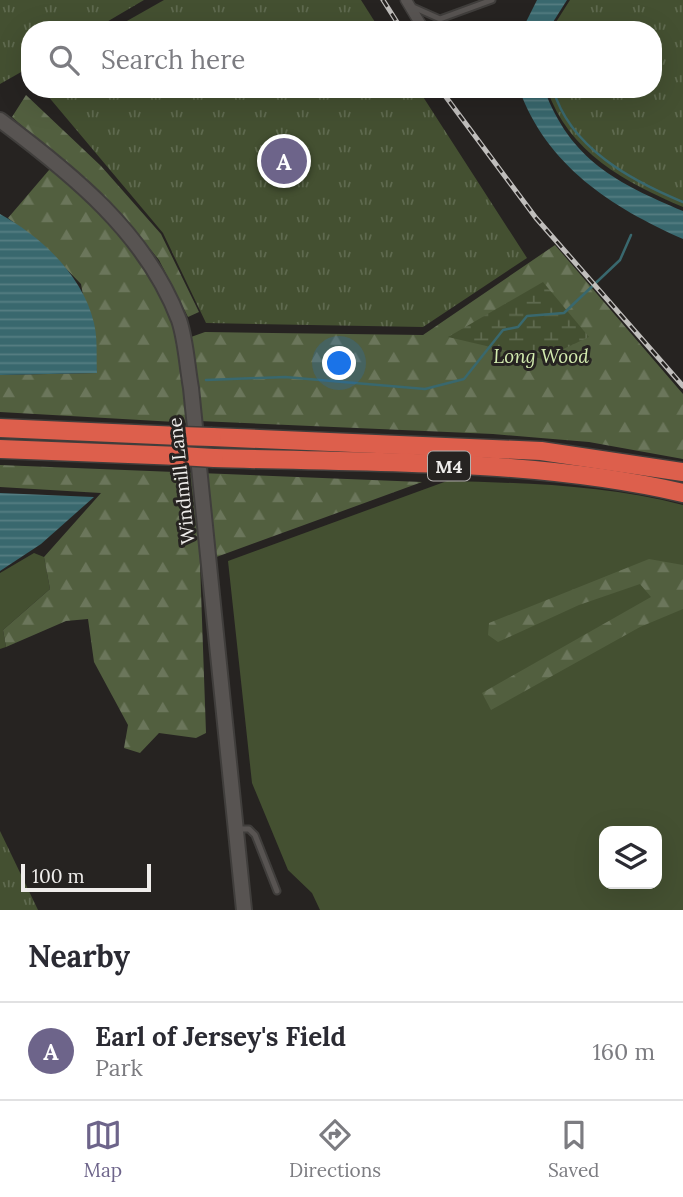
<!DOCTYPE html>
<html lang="en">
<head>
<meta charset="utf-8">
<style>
  body { margin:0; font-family:Lora,serif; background:#f7f7f7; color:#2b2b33 }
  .controls { position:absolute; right:21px; bottom:21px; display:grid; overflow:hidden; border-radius:14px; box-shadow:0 7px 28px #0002 }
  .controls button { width:63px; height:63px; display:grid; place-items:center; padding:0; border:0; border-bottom:2px solid #e1e1e2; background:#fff; color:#2b2b33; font:35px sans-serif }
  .scale { position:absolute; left:21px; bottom:18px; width:130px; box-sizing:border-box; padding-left:7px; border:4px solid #efedeb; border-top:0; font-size:19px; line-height:24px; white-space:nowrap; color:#efedeb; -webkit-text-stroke:5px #262321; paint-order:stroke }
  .you { position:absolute; left:340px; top:364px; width:24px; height:24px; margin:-18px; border:5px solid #fff; border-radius:50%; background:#1a73e8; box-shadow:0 0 0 10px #1a73e833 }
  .badge { display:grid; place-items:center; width:46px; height:46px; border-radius:50%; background:#6d648a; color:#fff; font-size:23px; font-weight:700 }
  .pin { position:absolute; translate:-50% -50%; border:4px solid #fff; box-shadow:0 2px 7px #0006 }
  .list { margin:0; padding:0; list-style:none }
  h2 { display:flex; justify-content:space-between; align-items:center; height:91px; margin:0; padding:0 28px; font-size:30px }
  h2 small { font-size:23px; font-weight:400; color:#7c7c81 }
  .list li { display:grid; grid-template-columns:46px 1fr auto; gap:21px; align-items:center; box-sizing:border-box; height:98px; padding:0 28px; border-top:2px solid #e1e1e2 }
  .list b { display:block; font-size:26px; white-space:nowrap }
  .list p { margin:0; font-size:23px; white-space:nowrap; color:#7c7c81 }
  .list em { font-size:23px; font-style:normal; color:#7c7c81 }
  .icon { flex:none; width:38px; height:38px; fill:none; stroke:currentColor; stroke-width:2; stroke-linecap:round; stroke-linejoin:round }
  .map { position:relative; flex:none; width:683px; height:910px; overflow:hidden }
  .search { position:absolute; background:#fff; box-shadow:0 7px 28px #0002; left:21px; right:21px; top:21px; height:77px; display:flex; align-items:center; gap:18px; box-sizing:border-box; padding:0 24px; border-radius:28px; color:#7c7c81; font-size:26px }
  .sheet { height:189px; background:#fff }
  nav { display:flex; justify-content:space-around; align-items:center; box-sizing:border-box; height:98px; border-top:2px solid #e1e1e2; background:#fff; font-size:19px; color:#7c7c81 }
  nav a { display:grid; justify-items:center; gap:4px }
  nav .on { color:#6d648a }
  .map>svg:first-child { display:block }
</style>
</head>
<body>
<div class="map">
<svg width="683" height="910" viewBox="0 0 683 910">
  <defs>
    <pattern id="forest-firs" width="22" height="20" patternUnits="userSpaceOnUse" patternTransform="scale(1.75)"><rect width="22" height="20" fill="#525f3f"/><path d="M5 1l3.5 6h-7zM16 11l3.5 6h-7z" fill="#6b765b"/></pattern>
    <pattern id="wetland-marsh" width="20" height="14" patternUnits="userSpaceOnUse" patternTransform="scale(1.75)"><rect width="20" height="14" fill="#445031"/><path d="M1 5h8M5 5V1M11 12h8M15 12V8" fill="none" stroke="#5f6a4f"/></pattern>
    <pattern id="park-tufts" width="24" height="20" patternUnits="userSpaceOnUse" patternTransform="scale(1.75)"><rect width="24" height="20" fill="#445031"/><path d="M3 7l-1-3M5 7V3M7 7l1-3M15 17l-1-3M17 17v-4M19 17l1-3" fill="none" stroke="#5f6a4f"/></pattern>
    <pattern id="water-rules" width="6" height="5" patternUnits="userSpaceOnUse" patternTransform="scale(1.75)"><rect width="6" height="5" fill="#39686e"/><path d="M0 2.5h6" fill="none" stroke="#567e83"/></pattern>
  </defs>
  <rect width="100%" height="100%" fill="#262321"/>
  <!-- grass -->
  <g fill="#445031" fill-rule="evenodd">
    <path d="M447,481C526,483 606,485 683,505V910H320L312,893L288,870L252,783L228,561ZM604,831H657V884H604Z"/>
    <path d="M34,553L44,557L50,589L3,630L6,647L0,649V573Z"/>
  </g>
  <!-- forest -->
  <g fill="url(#forest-firs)">
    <path d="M26,95L101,166L161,234L199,312L188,317L159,260L122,215L12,117Z"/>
    <path d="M55,163L115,222L152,277L176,324L193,423L0,412V375L97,373L81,284L44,246L8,218Z"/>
    <path d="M555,245L683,394V459L589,442L493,434L199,421L191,337L205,332L423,335Z"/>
    <path d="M0,465L422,482L200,563L206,733L196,738L159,733L140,753L124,748L128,725L94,662L88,619L66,621L6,647L3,630L50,589L44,557L101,493L0,487Z"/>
    <path d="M649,559L683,565V609L640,627L491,710L482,693L651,597L640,584L579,605L498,642L488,635L489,623Z"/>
  </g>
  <!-- wetland -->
  <path fill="url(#wetland-marsh)" d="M543,282L589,337L542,359L448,337Z"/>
  <!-- park -->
  <g fill="url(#park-tufts)">
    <path d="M0,0H144L93,30H30V67L0,84Z"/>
    <path d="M164,0H361L380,30H111Z"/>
    <path d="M570,0H683V207C626,183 568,152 547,89H653V30H551Z"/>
    <path d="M42,89H418L527,258L423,327L206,323L163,233Z"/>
    <path d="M0,831L38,910H0Z"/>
  </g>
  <!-- water -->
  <g fill="url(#water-rules)">
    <path d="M537,0H567L548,30H522Z"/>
    <path d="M519,89H544C571,161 617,183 683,211V239C611,207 547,166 519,89Z"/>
    <path d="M0,214C42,237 83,276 94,323C98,339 96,357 97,373L0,375Z"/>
    <path d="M0,493L94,497L41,544L0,571Z"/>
  </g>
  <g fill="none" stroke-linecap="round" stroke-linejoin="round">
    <!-- stream -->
    <g stroke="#39686e" stroke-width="2.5">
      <path d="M553,89C570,148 632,181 683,202"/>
      <path d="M206,380L285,377L425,389L464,379L503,330L518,327L527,316L564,313L620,260L631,235"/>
    </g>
    <!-- service casing -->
    <g stroke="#403e3c" stroke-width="9">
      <g id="service">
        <path d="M413,7L440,19L492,0"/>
        <path d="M236,829H249L255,835L277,891"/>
      </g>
    </g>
    <!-- minor casing -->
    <g stroke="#403e3c" stroke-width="13">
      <path id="minor" d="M406,0L424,30"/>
    </g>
    <!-- secondary casing -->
    <g stroke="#403e3c" stroke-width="18">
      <path id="secondary" d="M0,120C71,173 146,233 179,320C186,341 187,366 191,388L244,910"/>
    </g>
    <!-- motorway casing -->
    <g stroke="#403e3c" stroke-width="21">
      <g id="motorway">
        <path d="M0,428L180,436"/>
        <path d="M212,437L541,451L683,472"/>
        <path d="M0,449L180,456"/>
        <path d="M214,458C368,463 532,458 683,493"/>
      </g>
    </g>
    <!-- service -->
    <use href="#service" stroke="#585452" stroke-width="5"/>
    <!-- minor -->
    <use href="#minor" stroke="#585452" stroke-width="10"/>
    <!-- secondary -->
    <use href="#secondary" stroke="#585452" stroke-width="14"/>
    <!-- motorway -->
    <use href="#motorway" stroke="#dd5f4c" stroke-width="18"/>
    <!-- rail casing -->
    <g stroke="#c0bebc" stroke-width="5">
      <g id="rail">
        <path d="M383,0L402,30"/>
        <path d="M440,89L536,218L683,386"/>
      </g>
    </g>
    <!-- rail -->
    <use href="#rail" stroke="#262321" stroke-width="2.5" stroke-dasharray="8" stroke-linecap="butt"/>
    <!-- motorway-bridge casing -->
    <g stroke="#403e3c" stroke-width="21" stroke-linecap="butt">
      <g id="motorway-bridge">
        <path d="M180,436L212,437"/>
        <path d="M180,456L214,458"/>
      </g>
    </g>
    <!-- motorway-bridge -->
    <use href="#motorway-bridge" stroke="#dd5f4c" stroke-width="18"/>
  </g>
  <g text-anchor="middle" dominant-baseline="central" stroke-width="6" stroke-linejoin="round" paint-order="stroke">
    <!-- shield labels -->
    <rect fill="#262321" stroke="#b3b0ae" stroke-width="2" x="428" y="451.5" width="42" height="29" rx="5"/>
    <g font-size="18" font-weight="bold" fill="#efedeb">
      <text x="449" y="466">M4</text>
    </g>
    <!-- park labels -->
    <g font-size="19" font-style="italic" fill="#d3ebaf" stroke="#262321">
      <text x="541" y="356">Long Wood</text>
    </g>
    <!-- street labels -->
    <g font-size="19" fill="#efedeb" stroke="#262321">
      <text transform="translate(181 481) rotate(-96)">Windmill Lane</text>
    </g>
  </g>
</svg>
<div class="controls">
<button><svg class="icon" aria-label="layers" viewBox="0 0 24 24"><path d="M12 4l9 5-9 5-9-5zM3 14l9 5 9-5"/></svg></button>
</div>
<div class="scale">100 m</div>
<div class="you"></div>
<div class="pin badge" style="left:284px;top:161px">A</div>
<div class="search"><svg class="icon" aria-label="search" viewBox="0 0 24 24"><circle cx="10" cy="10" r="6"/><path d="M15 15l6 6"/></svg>Search here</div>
</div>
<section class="sheet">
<h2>Nearby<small></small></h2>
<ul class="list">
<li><span class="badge">A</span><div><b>Earl of Jersey's Field</b><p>Park</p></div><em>160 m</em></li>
</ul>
</section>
<nav>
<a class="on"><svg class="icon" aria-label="map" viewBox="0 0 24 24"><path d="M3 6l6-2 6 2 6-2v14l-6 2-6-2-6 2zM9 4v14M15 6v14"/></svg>Map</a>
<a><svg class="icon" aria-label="directions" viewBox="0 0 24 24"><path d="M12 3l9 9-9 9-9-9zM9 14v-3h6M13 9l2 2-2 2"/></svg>Directions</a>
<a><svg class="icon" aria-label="saved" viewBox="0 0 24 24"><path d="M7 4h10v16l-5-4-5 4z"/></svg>Saved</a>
</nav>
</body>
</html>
